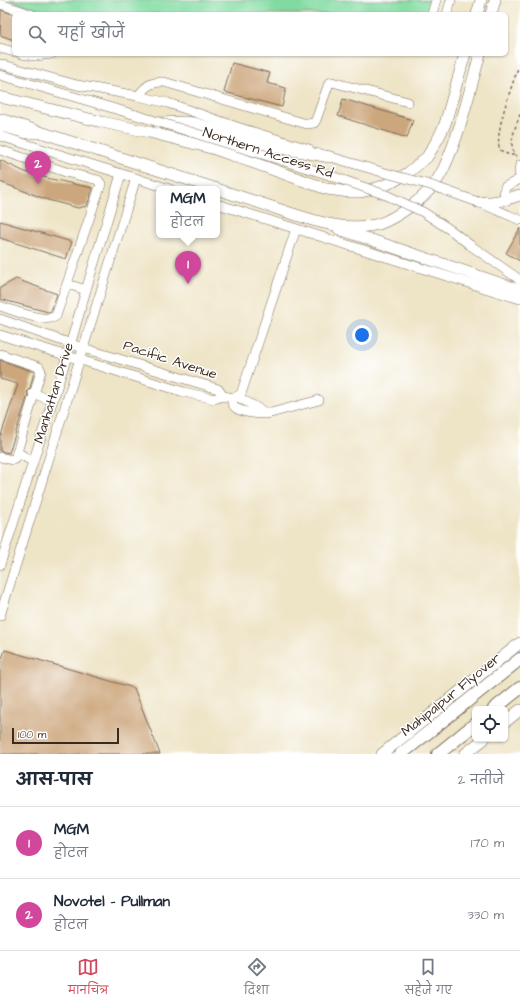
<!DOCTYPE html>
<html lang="hi">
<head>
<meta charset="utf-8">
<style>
  body { margin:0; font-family:"Architects Daughter","Playpen Sans Deva",sans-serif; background:#f6f6f7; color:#1f2937 }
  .controls { position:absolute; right:12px; bottom:12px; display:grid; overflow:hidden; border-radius:6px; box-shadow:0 1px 3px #0004 }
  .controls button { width:36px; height:36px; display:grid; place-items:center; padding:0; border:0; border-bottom:1px solid #e0e1e3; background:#fff; color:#1f2937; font:20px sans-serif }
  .scale { position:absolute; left:12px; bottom:10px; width:107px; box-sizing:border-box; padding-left:4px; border:2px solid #3b2a1e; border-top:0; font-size:11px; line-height:14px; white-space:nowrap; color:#3b2a1e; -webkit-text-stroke:3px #fff; paint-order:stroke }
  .you { position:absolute; left:362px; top:335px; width:14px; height:14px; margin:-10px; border:3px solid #fff; border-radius:50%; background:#1a73e8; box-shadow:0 0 0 6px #1a73e833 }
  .badge { display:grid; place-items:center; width:26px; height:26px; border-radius:50%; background:#d1495b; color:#fff; font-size:13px; font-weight:700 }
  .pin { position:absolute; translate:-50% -33px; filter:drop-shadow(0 1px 2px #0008) }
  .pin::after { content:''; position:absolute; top:21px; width:14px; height:12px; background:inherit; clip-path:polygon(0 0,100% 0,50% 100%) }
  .popup { position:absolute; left:156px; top:186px; width:64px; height:52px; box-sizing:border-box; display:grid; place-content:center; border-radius:6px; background:#fff; filter:drop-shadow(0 1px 3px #0005); font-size:13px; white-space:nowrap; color:#747a83 }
  .popup b { font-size:15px; color:#1f2937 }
  .popup::after { content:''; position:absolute; left:50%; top:100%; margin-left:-8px; border:8px solid transparent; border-top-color:#fff }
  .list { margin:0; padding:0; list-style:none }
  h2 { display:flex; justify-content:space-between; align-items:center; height:52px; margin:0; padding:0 16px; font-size:17px }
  h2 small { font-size:13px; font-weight:400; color:#747a83 }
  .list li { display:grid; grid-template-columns:26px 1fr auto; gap:12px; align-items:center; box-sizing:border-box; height:72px; padding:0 16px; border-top:1px solid #e0e1e3 }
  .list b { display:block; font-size:15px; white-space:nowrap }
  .list p { margin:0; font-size:13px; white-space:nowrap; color:#747a83 }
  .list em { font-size:13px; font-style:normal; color:#747a83 }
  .icon { flex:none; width:22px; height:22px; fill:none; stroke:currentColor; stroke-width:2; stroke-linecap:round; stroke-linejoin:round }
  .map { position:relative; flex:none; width:520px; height:754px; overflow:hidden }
  .search { position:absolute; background:#fff; box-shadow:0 1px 3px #0004; left:12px; right:12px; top:12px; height:44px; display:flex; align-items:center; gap:10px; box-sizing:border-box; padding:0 14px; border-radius:6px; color:#747a83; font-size:15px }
  .sheet { height:196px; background:#fff }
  nav { display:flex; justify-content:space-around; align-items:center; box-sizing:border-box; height:56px; border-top:1px solid #e0e1e3; background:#fff; font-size:11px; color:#747a83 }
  nav a { display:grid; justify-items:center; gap:2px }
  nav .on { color:#d1495b }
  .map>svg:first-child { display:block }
</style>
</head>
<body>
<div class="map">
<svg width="520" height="754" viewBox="0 0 520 754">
  <rect width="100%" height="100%" fill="#fff"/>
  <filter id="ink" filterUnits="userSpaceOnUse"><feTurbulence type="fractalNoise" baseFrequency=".025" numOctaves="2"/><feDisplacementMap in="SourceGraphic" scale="8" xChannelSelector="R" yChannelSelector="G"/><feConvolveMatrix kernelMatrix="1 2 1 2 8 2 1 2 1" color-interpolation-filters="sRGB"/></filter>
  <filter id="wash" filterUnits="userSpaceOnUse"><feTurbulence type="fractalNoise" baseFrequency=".012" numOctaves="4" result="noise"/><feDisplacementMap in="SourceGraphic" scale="16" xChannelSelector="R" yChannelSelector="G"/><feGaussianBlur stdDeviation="0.9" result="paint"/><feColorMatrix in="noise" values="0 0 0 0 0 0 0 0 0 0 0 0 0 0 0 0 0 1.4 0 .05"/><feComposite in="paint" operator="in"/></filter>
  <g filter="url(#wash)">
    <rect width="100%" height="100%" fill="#eee4c6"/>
    <!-- green -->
    <path fill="#81dba0" stroke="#5e825f" d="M9,0H432L428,14H52Z"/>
    <g id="blocks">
      <!-- building -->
      <g fill="#cca67b">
        <path d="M1,10L14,15V40L0,35Z"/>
        <path d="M232,63L270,73L267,83L286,88L282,107L224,92Z"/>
        <path d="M343,99L413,120L407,138L338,116Z"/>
        <path d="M0,160L25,172L51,179L93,188L87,206L78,208L48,200L0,182Z"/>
        <path d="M0,221L72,242L66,259L0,238Z"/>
        <path d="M520,228V261L506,253Z"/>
        <path d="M16,279L57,294L51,311L48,312L0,299V288Z"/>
        <path d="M0,360L34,372L30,388L27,391L28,395L9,453L0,451V434L1,435L18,384L0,379Z"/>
        <path d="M5,650L134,688L160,754H0V664Z"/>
      </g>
    </g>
  </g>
  <g filter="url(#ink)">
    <use href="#blocks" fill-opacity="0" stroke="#7a6b59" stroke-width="1"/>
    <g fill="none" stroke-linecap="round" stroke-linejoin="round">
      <!-- minor casing -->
      <g stroke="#7a6b59" stroke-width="10">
        <g id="minor">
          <path d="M0,4L31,14"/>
          <path d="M432,14L436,0"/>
          <path d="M447,14L451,0"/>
          <path d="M0,48L14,52"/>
          <path d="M21,54L35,56L52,54"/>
          <path d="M0,64L77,85L138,96L168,103L237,127L309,149"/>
          <path d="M0,75L136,115"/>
          <path d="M138,96C146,86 152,81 164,82L307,124L314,123L316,120L329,83L332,82L408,102"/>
          <path d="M0,128H5L26,134H41"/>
          <path d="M0,136L170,189"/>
          <path d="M0,150L69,173L98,180L101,184L56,316C45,324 13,310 0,306"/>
          <path d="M324,155L382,172"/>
          <path d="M520,165L519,172L520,176"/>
          <path d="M507,200L504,192L505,187L520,179"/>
          <path d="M481,203L520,220"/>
          <path d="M217,204L520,299"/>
          <path d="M470,245L520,280"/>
          <path d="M67,284L86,290"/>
          <path d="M0,319L83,348L218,389L223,396"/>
          <path d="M0,335L184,392L214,399L223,396"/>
          <path d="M0,354L39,367L41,371L15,459L12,460L0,457"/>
          <path d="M33,393L52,401"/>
          <path d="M223,396L234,398L241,394L296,229"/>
          <path d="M238,397L266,413"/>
          <path d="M231,398C232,401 232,405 235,407C240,413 260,414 267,414L319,400"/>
          <path d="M17,452L33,462"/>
          <path d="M0,565L67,356L86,290L121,174"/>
          <path d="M0,616L136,178"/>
        </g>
      </g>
      <!-- major casing -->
      <g stroke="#7a6b59" stroke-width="12">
        <g id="major">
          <path d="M477,14L481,0"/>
          <path d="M491,14L495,0"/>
          <path d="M0,97L102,122L149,132L215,149L327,189L349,192H361L380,187L392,182L408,173L427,157L439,137L445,124L465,54"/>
          <path d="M0,119L217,189"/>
          <path d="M158,123L183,122L194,123L270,146L330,157"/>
          <path d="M217,189C237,196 258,202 278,209C309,219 345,233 379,224C391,220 401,213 411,206C424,197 436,184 443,170C460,134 469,93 480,54"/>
          <path d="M478,202C493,203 506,200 520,195"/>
          <path d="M339,229L520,290"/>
          <path d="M505,722L520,710"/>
          <path d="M382,754L520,643"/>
          <path d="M465,754L484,739"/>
        </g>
      </g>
      <!-- highway casing -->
      <g stroke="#7a6b59" stroke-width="14">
        <g id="highway">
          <path d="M494,709L520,688"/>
          <path d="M401,754L520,659"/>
          <path d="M438,754L475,724"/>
        </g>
      </g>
      <!-- path -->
      <g stroke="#7a6b59" stroke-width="1.5" stroke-dasharray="3 3" stroke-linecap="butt">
        <path d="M514,155H509L500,150C493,133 514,81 520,62"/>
        <path d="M517,157C506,146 516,127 520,114"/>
      </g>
      <!-- minor -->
      <use href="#minor" stroke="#fff" stroke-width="9"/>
      <!-- major -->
      <use href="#major" stroke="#fff" stroke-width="11"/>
      <!-- highway -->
      <use href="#highway" stroke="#fff" stroke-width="12"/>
      <!-- minor-bridge casing -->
      <g stroke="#7a6b59" stroke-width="10" stroke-linecap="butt">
        <g id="minor-bridge">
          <path d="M136,115L323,173L386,195L423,212L452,231L470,245"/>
          <path d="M382,172L430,185L478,202"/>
        </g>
      </g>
      <!-- minor-bridge -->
      <use href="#minor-bridge" stroke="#fff" stroke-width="9"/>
    </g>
  </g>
  <g text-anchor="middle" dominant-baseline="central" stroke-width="3" stroke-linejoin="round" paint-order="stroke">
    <!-- street labels -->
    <g font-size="14" fill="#3b2a1e" stroke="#fff">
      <text transform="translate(268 153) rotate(18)">Northern Access Rd</text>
      <text transform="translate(170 360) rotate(18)">Pacific Avenue</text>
      <text transform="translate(54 393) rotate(-73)">Manhattan Drive</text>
      <text transform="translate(451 695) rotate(-39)">Mahipalpur Flyover</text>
    </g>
  </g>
</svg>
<div class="controls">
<button><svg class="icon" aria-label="locate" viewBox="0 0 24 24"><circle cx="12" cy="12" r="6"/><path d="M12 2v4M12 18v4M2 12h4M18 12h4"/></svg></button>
</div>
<div class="scale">100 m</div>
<div class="you"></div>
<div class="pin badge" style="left:188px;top:284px;background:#d1479c">1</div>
<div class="popup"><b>MGM</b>होटल</div>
<div class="pin badge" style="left:38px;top:184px;background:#d1479c">2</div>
<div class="search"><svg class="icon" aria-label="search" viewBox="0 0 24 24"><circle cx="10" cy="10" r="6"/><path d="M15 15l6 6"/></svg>यहाँ खोजें</div>
</div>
<section class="sheet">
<h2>आस-पास<small>2 नतीजे</small></h2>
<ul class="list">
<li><span class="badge" style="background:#d1479c">1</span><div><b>MGM</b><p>होटल</p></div><em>170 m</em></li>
<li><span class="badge" style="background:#d1479c">2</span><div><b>Novotel - Pullman</b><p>होटल</p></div><em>330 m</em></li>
</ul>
</section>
<nav>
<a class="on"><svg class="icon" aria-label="map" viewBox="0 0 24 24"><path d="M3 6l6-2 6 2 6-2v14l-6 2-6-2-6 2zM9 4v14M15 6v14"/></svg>मानचित्र</a>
<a><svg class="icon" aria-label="directions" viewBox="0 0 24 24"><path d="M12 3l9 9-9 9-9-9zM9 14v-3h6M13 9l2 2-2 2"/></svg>दिशा</a>
<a><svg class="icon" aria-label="saved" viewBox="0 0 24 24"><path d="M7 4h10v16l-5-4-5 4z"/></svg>सहेजे गए</a>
</nav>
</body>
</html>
